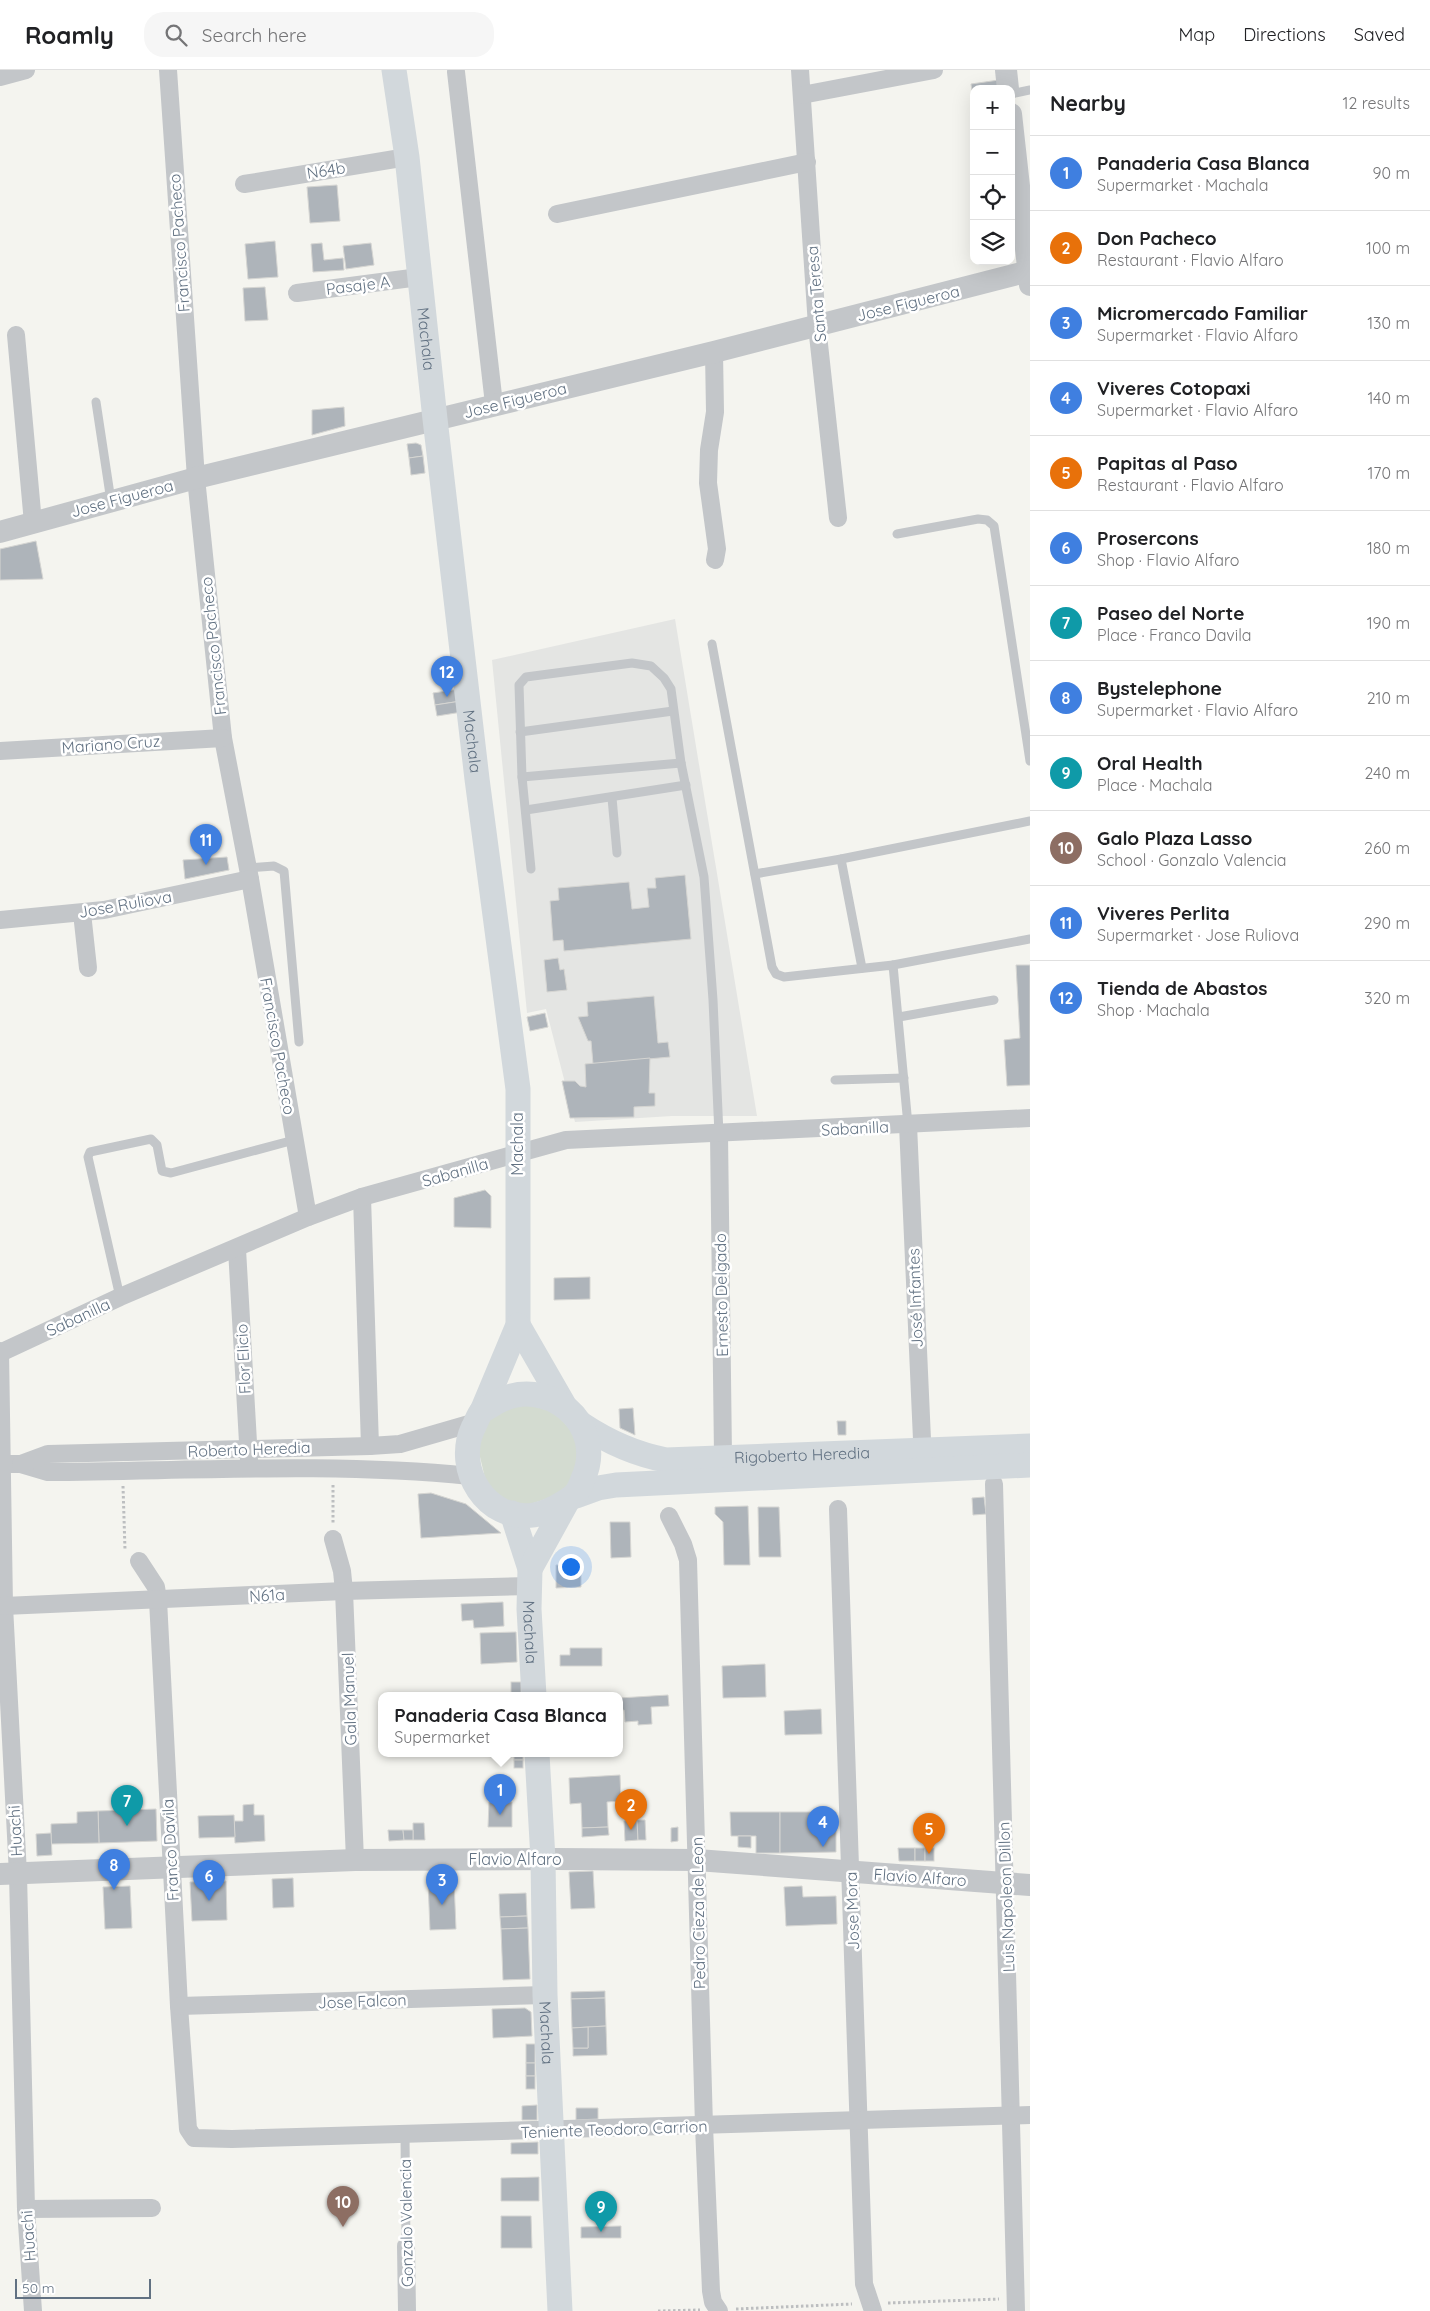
<!DOCTYPE html>
<html lang="en">
<head>
<meta charset="utf-8">
<style>
  body { margin:0; font-family:Quicksand,sans-serif; background:#f6f6f6; color:#202124 }
  .controls { position:absolute; right:15px; top:15px; display:grid; overflow:hidden; border-radius:10px; box-shadow:0 5px 20px #0002 }
  .controls button { width:45px; height:45px; display:grid; place-items:center; padding:0; border:0; border-bottom:1px solid #e0e0e0; background:#fff; color:#202124; font:25px sans-serif }
  .scale { position:absolute; left:15px; bottom:12px; width:136px; box-sizing:border-box; padding-left:5px; border:2px solid #617182; border-top:0; font-size:14px; line-height:18px; white-space:nowrap; color:#617182; -webkit-text-stroke:4px #fff; paint-order:stroke }
  .you { position:absolute; left:570px; top:1496px; width:18px; height:18px; margin:-12px; border:4px solid #fff; border-radius:50%; background:#1a73e8; box-shadow:0 0 0 8px #1a73e833 }
  .badge { display:grid; place-items:center; width:32px; height:32px; border-radius:50%; background:#d93025; color:#fff; font-size:16px; font-weight:700 }
  .pin { position:absolute; translate:-50% -41px; filter:drop-shadow(0 1px 2px #0008) }
  .pin::after { content:''; position:absolute; top:26px; width:18px; height:15px; background:inherit; clip-path:polygon(0 0,100% 0,50% 100%) }
  .popup { position:absolute; left:378px; top:1622px; width:245px; height:65px; box-sizing:border-box; display:grid; place-content:center; border-radius:10px; background:#fff; filter:drop-shadow(0 1px 4px #0005); font-size:16px; white-space:nowrap; color:#757577 }
  .popup b { font-size:19px; color:#202124 }
  .popup::after { content:''; position:absolute; left:50%; top:100%; margin-left:-10px; border:10px solid transparent; border-top-color:#fff }
  .list { margin:0; padding:0; list-style:none }
  h2 { display:flex; justify-content:space-between; align-items:center; height:65px; margin:0; padding:0 20px; font-size:21px }
  h2 small { font-size:16px; font-weight:400; color:#757577 }
  .list li { display:grid; grid-template-columns:32px 1fr auto; gap:15px; align-items:center; box-sizing:border-box; height:75px; padding:0 20px; border-top:1px solid #e0e0e0 }
  .list b { display:block; font-size:19px; white-space:nowrap }
  .list p { margin:0; font-size:16px; white-space:nowrap; color:#757577 }
  .list em { font-size:16px; font-style:normal; color:#757577 }
  .icon { flex:none; width:28px; height:28px; fill:none; stroke:currentColor; stroke-width:2; stroke-linecap:round; stroke-linejoin:round }
  .map { position:relative; flex:none; width:1030px; height:2241px; overflow:hidden }
  header { display:flex; align-items:center; gap:30px; box-sizing:border-box; height:70px; padding:0 25px; background:#fff; border-bottom:1px solid #e0e0e0 }
  header strong { font-size:24px }
  nav { display:flex; gap:28px; margin-inline-start:auto; font-size:18px }
  .search { width:350px; height:45px; background:#f6f6f6; display:flex; align-items:center; gap:12px; box-sizing:border-box; padding:0 18px; border-radius:20px; color:#757577; font-size:19px }
  main { display:flex }
  aside { flex:1; background:#fff }
  .map>svg:first-child { display:block }
</style>
</head>
<body>
<header>
<strong>Roamly</strong>
<div class="search"><svg class="icon" aria-label="search" viewBox="0 0 24 24"><circle cx="10" cy="10" r="6"/><path d="M15 15l6 6"/></svg>Search here</div>
<nav><a>Map</a><a>Directions</a><a>Saved</a></nav>
</header>
<main>
<div class="map">
<svg width="1030" height="2241" viewBox="0 0 1030 2241">
  <rect width="100%" height="100%" fill="#f4f4ef"/>
  <!-- built -->
  <path fill="#e4e5e3" d="M675,549L757,1046H672L575,1052L546,939L527,943L492,590Z"/>
  <!-- green -->
  <path fill="#d3dbd0" d="M512,1333L547,1334L582,1372L568,1422L518,1438L488,1421L476,1370L484,1354Z"/>
  <!-- building -->
  <g fill="#aeb4ba" stroke="#d5d5d2">
    <path d="M999,10L1000,19H974V36L971,14Z"/>
    <path d="M337,115L340,151L310,153L307,117Z"/>
    <path d="M275,171L278,207L248,209L245,174Z"/>
    <path d="M322,173L324,190L343,188L344,200L313,202L311,174Z"/>
    <path d="M371,173L374,195L346,199L343,176Z"/>
    <path d="M265,217L268,250L245,251L243,218Z"/>
    <path d="M344,337L345,356L312,365V340Z"/>
    <path d="M416,373L421,375L423,386L409,388L407,374Z"/>
    <path d="M423,386L425,403L411,405L409,388Z"/>
    <path d="M36,471L43,509L0,510V479Z"/>
    <path d="M459,619L461,631L435,635L433,623Z"/>
    <path d="M461,631L462,642L437,646L435,635Z"/>
    <path d="M227,787L229,800L185,809L183,790Z"/>
    <path d="M685,805L691,869L564,881L563,870L553,871L550,831L559,830L558,818L629,812L632,839L649,837L647,818H656L655,808Z"/>
    <path d="M558,888L560,900L564,899L567,920L547,922L544,890Z"/>
    <path d="M1016,895H1030V1015L1007,1016L1004,970L1020,968Z"/>
    <path d="M654,926L658,973L668,972L670,987L593,994L591,971H588L578,947L588,946L587,932Z"/>
    <path d="M545,943L548,957L530,961L527,947Z"/>
    <path d="M650,988L649,1023H655V1036L634,1037V1047L570,1048L562,1011H575L580,1016L586,1017L585,994Z"/>
    <path d="M485,1120L491,1126V1158L454,1157V1128Z"/>
    <path d="M590,1207V1229L554,1230V1208Z"/>
    <path d="M633,1338L635,1365L620,1358L619,1339Z"/>
    <path d="M837,1351H846V1365H838Z"/>
    <path d="M431,1423L466,1434L501,1463L421,1468L418,1424Z"/>
    <path d="M984,1427L986,1444L973,1445L972,1428Z"/>
    <path d="M748,1436L750,1495H724L723,1452L715,1444V1437Z"/>
    <path d="M758,1437H779L781,1487H759Z"/>
    <path d="M610,1452H630L631,1487L611,1488Z"/>
    <path d="M556,1495H581V1517L556,1518Z"/>
    <path d="M503,1532L504,1556L474,1558L473,1550L462,1551L461,1534Z"/>
    <path d="M516,1562L517,1592L481,1594L480,1563Z"/>
    <path d="M570,1578H602V1596H560V1585H570Z"/>
    <path d="M765,1594L766,1627L723,1628L722,1596Z"/>
    <rect x="511" y="1612" width="10" height="12"/>
    <path d="M668,1625L669,1636L651,1637L652,1654L638,1655V1651L625,1652L624,1640H619V1628Z"/>
    <path d="M821,1639L822,1664L785,1665L784,1641Z"/>
    <rect x="514" y="1684" width="9" height="6"/>
    <rect x="514" y="1690" width="9" height="8"/>
    <path d="M620,1705L621,1731L607,1732L608,1757L582,1758L581,1733L570,1734L569,1708Z"/>
    <path d="M489,1732H512V1757H488Z"/>
    <path d="M254,1734V1745H264L265,1771L235,1773L234,1751H243V1735Z"/>
    <path d="M156,1739L157,1771L99,1773L98,1741Z"/>
    <path d="M98,1741L99,1773L51,1774V1754L77,1753V1742Z"/>
    <path d="M730,1742H780V1783H756V1766H731Z"/>
    <path d="M780,1742H836V1782L780,1783Z"/>
    <path d="M234,1745L235,1767L199,1768L198,1746Z"/>
    <path d="M637,1750L638,1770L625,1771L624,1751Z"/>
    <path d="M637,1750H645L646,1770H638Z"/>
    <path d="M413,1753H424L425,1770H413Z"/>
    <path d="M608,1757L609,1765L582,1767V1758Z"/>
    <path d="M678,1757V1771L671,1772V1758Z"/>
    <path d="M388,1760H403L404,1770L389,1771Z"/>
    <path d="M403,1760H413V1770H404Z"/>
    <path d="M51,1763L52,1785L37,1786L36,1764Z"/>
    <path d="M738,1766H751V1778L738,1777Z"/>
    <path d="M898,1778H915V1791H899Z"/>
    <rect x="915" y="1778" width="10" height="13"/>
    <rect x="925" y="1778" width="9" height="13"/>
    <path d="M593,1801L595,1838L571,1839L569,1802Z"/>
    <path d="M293,1808L294,1837L273,1838L272,1809Z"/>
    <path d="M454,1810L456,1859L430,1860L428,1811Z"/>
    <path d="M226,1811L227,1850L192,1851L190,1812Z"/>
    <path d="M130,1816L132,1858L105,1859L103,1817Z"/>
    <path d="M802,1816L803,1827L836,1826L837,1854L786,1856L784,1817Z"/>
    <path d="M526,1823L527,1846L500,1847L499,1824Z"/>
    <path d="M527,1846L528,1858L501,1859L500,1847Z"/>
    <path d="M528,1858L530,1909L503,1910L501,1859Z"/>
    <path d="M605,1921V1928L571,1929V1922Z"/>
    <path d="M605,1928L606,1956L572,1958L571,1929Z"/>
    <path d="M525,1938L531,1942L532,1966L493,1968L492,1939Z"/>
    <path d="M606,1956L607,1985L573,1986V1978H588V1957Z"/>
    <path d="M588,1957V1978H573L572,1958Z"/>
    <rect x="526" y="1974" width="9" height="19"/>
    <rect x="526" y="1993" width="9" height="13"/>
    <rect x="526" y="2006" width="9" height="13"/>
    <path d="M537,2035V2050H522V2036Z"/>
    <path d="M576,2038H598V2049L576,2050Z"/>
    <path d="M538,2072V2084H511V2073Z"/>
    <path d="M539,2107V2131H501V2108Z"/>
    <path d="M501,2146H531L532,2178H501Z"/>
    <path d="M621,2156V2168H581V2157Z"/>
  </g>
  <g fill="none" stroke-linecap="round" stroke-linejoin="round">
    <!-- path -->
    <g stroke="#bcbec0" stroke-width="3" stroke-dasharray="2.5 2.5" stroke-linecap="butt">
      <path d="M333,1415V1454"/>
      <path d="M123,1416L125,1480"/>
      <path d="M888,2233L999,2229"/>
      <path d="M736,2239L852,2234"/>
      <path d="M658,2241L700,2240"/>
    </g>
    <!-- service -->
    <g stroke="#c3c6c9" stroke-width="9">
      <path d="M1011,24L1030,20"/>
      <path d="M96,332L111,431"/>
      <path d="M897,464L978,449L987,450L994,456L1030,691"/>
      <path d="M712,574L772,897L776,904L784,907L893,895L908,1055"/>
      <path d="M520,662L673,641"/>
      <path d="M522,707L681,693"/>
      <path d="M612,728L617,783"/>
      <path d="M526,740L686,715"/>
      <path d="M841,789L862,898"/>
      <path d="M247,798L274,796L284,801L299,972"/>
      <path d="M531,799L522,707L519,615L526,607L632,593L651,596L664,608L671,619L681,693L704,807L713,930L719,1064"/>
      <path d="M755,804L841,789L1030,751"/>
      <path d="M893,895L1030,869"/>
      <path d="M899,947L994,930"/>
      <path d="M835,1010L904,1008"/>
      <path d="M120,1227L88,1087L90,1082L151,1069L157,1075L162,1101L171,1103L294,1070"/>
      <path d="M405,2065L406,2176"/>
    </g>
    <!-- minor -->
    <g stroke="#c3c6c9" stroke-width="18">
      <path d="M168,0L196,408L223,668L250,809L308,1147"/>
      <path d="M800,0L817,256L838,448"/>
      <path d="M456,2L494,334"/>
      <path d="M0,7L26,0"/>
      <path d="M802,25L934,0"/>
      <path d="M244,114L407,87"/>
      <path d="M557,144L807,92"/>
      <path d="M297,223L419,207"/>
      <path d="M16,265L33,453"/>
      <path d="M714,282L715,342L709,380L708,413L717,479L715,490"/>
      <path d="M0,681L223,668"/>
      <path d="M82,843L88,898"/>
      <path d="M0,850L104,840L250,809"/>
      <path d="M908,1055L923,1392"/>
      <path d="M719,1064L723,1386"/>
      <path d="M362,1127L370,1376"/>
      <path d="M237,1179L249,1390"/>
      <path d="M0,1281L4,1536L18,1804L26,2139L33,2241"/>
      <path d="M0,1283L120,1227L308,1147L362,1127L566,1070L1030,1048"/>
      <path d="M0,1394H21L48,1402C189,1401 330,1392 470,1406"/>
      <path d="M21,1394L48,1384L370,1376L400,1374L476,1352"/>
      <path d="M994,1414L1016,2241"/>
      <path d="M838,1439L864,2214L873,2241"/>
      <path d="M669,1446L683,1474L688,1490L704,2056L711,2221L713,2232L719,2241"/>
      <path d="M333,1469L342,1501L344,1521L355,1790"/>
      <path d="M139,1491L156,1517L158,1530L179,1936L188,2059L194,2068L232,2069L1030,2045"/>
      <path d="M4,1536L344,1521L530,1516"/>
      <path d="M179,1936L545,1925"/>
      <path d="M26,2139L152,2138"/>
      <path d="M406,2176L407,2241"/>
    </g>
    <!-- tertiary -->
    <g stroke="#c3c6c9" stroke-width="22">
      <path d="M1006,0L1008,19"/>
      <path d="M1011,44L1030,215"/>
      <path d="M0,462L196,408L714,282L1029,201"/>
      <path d="M0,1804L355,1790L555,1789L697,1790L1030,1815"/>
    </g>
    <!-- secondary -->
    <g stroke="#d2d8dc" stroke-width="25">
      <path id="s1" d="M394,0L407,87L435,349L477,709L518,1019V1255L482,1341"/>
      <path d="M518,1255L564,1335"/>
      <path id="s2" d="M581,1354C608,1372 634,1384 666,1390L1030,1376"/>
      <path d="M576,1426L598,1418L616,1415L1030,1395"/>
      <path id="s3" d="M512,1443L530,1499L529,1539L534,1626"/>
      <path d="M530,1499L568,1430C577,1425 579,1419 583,1409C608,1354 546,1303 495,1333C491,1336 486,1338 482,1341C478,1345 476,1353 473,1358C454,1399 486,1452 534,1445C547,1443 557,1437 568,1430"/>
      <path id="s4" d="M537,1684L543,1789L545,1925L560,2241"/>
    </g>
  </g>
  <g text-anchor="middle" dominant-baseline="central" stroke-width="5" stroke-linejoin="round" paint-order="stroke">
    <!-- street labels -->
    <g font-size="16" fill="#617182" stroke="#fff">
      <text transform="translate(326 100) rotate(-9)">N64b</text>
      <text transform="translate(179 173) rotate(-94)">Francisco Pacheco</text>
      <text transform="translate(358 215) rotate(-7)">Pasaje A</text>
      <text transform="translate(816 224) rotate(-95)">Santa Teresa</text>
      <text transform="translate(908 233) rotate(-14)">Jose Figueroa</text>
      <text stroke="none"><textPath href="#s1" startOffset="271">Machala</textPath></text>
      <text transform="translate(515 330) rotate(-14)">Jose Figueroa</text>
      <text transform="translate(122 428) rotate(-15)">Jose Figueroa</text>
      <text transform="translate(213 576) rotate(-96)">Francisco Pacheco</text>
      <text stroke="none"><textPath href="#s1" startOffset="676">Machala</textPath></text>
      <text transform="translate(111 674) rotate(-4)">Mariano Cruz</text>
      <text transform="translate(125 834) rotate(-10)">Jose Ruliova</text>
      <text transform="translate(278 976) rotate(80)">Francisco Pacheco</text>
      <text transform="translate(855 1058) rotate(-3)">Sabanilla</text>
      <text transform="translate(517 1074) rotate(-90)">Machala</text>
      <text transform="translate(455 1102) rotate(-16)">Sabanilla</text>
      <text transform="translate(721 1225) rotate(-91)">Ernesto Delgado</text>
      <text transform="translate(915 1228) rotate(-92)">José Infantes</text>
      <text transform="translate(78 1247) rotate(-25)">Sabanilla</text>
      <text transform="translate(243 1289) rotate(-93)">Flor Elicio</text>
      <text transform="translate(249 1379) rotate(-2)">Roberto Heredia</text>
      <text stroke="none"><textPath href="#s2" startOffset="229">Rigoberto Heredia</textPath></text>
      <text transform="translate(267 1525) rotate(-3)">N61a</text>
      <text stroke="none"><textPath href="#s3" startOffset="122">Machala</textPath></text>
      <text transform="translate(349 1629) rotate(-92)">Gala Manuel</text>
      <text transform="translate(15 1761) rotate(-93)">Huachi</text>
      <text transform="translate(170 1780) rotate(-93)">Franco Davila</text>
      <text x="515" y="1789">Flavio Alfaro</text>
      <text transform="translate(920 1807) rotate(4)">Flavio Alfaro</text>
      <text transform="translate(1006 1827) rotate(-92)">Luis Napoleon Dillon</text>
      <text transform="translate(852 1841) rotate(-92)">Jose Mora</text>
      <text transform="translate(698 1843) rotate(-91)">Pedro Cieza de Leon</text>
      <text transform="translate(362 1931) rotate(-2)">Jose Falcon</text>
      <text stroke="none"><textPath href="#s4" startOffset="279">Machala</textPath></text>
      <text transform="translate(614 2059) rotate(-2)">Teniente Teodoro Carrion</text>
      <text transform="translate(406 2153) rotate(-91)">Gonzalo Valencia</text>
      <text transform="translate(28 2166) rotate(-94)">Huachi</text>
    </g>
  </g>
</svg>
<div class="controls">
<button>+</button>
<button>−</button>
<button><svg class="icon" aria-label="locate" viewBox="0 0 24 24"><circle cx="12" cy="12" r="6"/><path d="M12 2v4M12 18v4M2 12h4M18 12h4"/></svg></button>
<button><svg class="icon" aria-label="layers" viewBox="0 0 24 24"><path d="M12 4l9 5-9 5-9-5zM3 14l9 5 9-5"/></svg></button>
</div>
<div class="scale">50 m</div>
<div class="you"></div>
<div class="pin badge" style="left:500px;top:1745px;background:#3f7fe0">1</div>
<div class="popup"><b>Panaderia Casa Blanca</b>Supermarket</div>
<div class="pin badge" style="left:631px;top:1760px;background:#e8710a">2</div>
<div class="pin badge" style="left:442px;top:1835px;background:#3f7fe0">3</div>
<div class="pin badge" style="left:823px;top:1777px;background:#3f7fe0">4</div>
<div class="pin badge" style="left:929px;top:1784px;background:#e8710a">5</div>
<div class="pin badge" style="left:209px;top:1831px;background:#3f7fe0">6</div>
<div class="pin badge" style="left:127px;top:1756px;background:#0f9aa8">7</div>
<div class="pin badge" style="left:114px;top:1820px;background:#3f7fe0">8</div>
<div class="pin badge" style="left:601px;top:2162px;background:#0f9aa8">9</div>
<div class="pin badge" style="left:343px;top:2157px;background:#8d6e63">10</div>
<div class="pin badge" style="left:206px;top:795px;background:#3f7fe0">11</div>
<div class="pin badge" style="left:447px;top:627px;background:#3f7fe0">12</div>
</div>
<aside>
<h2>Nearby<small>12 results</small></h2>
<ul class="list">
<li><span class="badge" style="background:#3f7fe0">1</span><div><b>Panaderia Casa Blanca</b><p>Supermarket · Machala</p></div><em>90 m</em></li>
<li><span class="badge" style="background:#e8710a">2</span><div><b>Don Pacheco</b><p>Restaurant · Flavio Alfaro</p></div><em>100 m</em></li>
<li><span class="badge" style="background:#3f7fe0">3</span><div><b>Micromercado Familiar</b><p>Supermarket · Flavio Alfaro</p></div><em>130 m</em></li>
<li><span class="badge" style="background:#3f7fe0">4</span><div><b>Viveres Cotopaxi</b><p>Supermarket · Flavio Alfaro</p></div><em>140 m</em></li>
<li><span class="badge" style="background:#e8710a">5</span><div><b>Papitas al Paso</b><p>Restaurant · Flavio Alfaro</p></div><em>170 m</em></li>
<li><span class="badge" style="background:#3f7fe0">6</span><div><b>Prosercons</b><p>Shop · Flavio Alfaro</p></div><em>180 m</em></li>
<li><span class="badge" style="background:#0f9aa8">7</span><div><b>Paseo del Norte</b><p>Place · Franco Davila</p></div><em>190 m</em></li>
<li><span class="badge" style="background:#3f7fe0">8</span><div><b>Bystelephone</b><p>Supermarket · Flavio Alfaro</p></div><em>210 m</em></li>
<li><span class="badge" style="background:#0f9aa8">9</span><div><b>Oral Health</b><p>Place · Machala</p></div><em>240 m</em></li>
<li><span class="badge" style="background:#8d6e63">10</span><div><b>Galo Plaza Lasso</b><p>School · Gonzalo Valencia</p></div><em>260 m</em></li>
<li><span class="badge" style="background:#3f7fe0">11</span><div><b>Viveres Perlita</b><p>Supermarket · Jose Ruliova</p></div><em>290 m</em></li>
<li><span class="badge" style="background:#3f7fe0">12</span><div><b>Tienda de Abastos</b><p>Shop · Machala</p></div><em>320 m</em></li>
</ul>
</aside>
</main>
</body>
</html>
